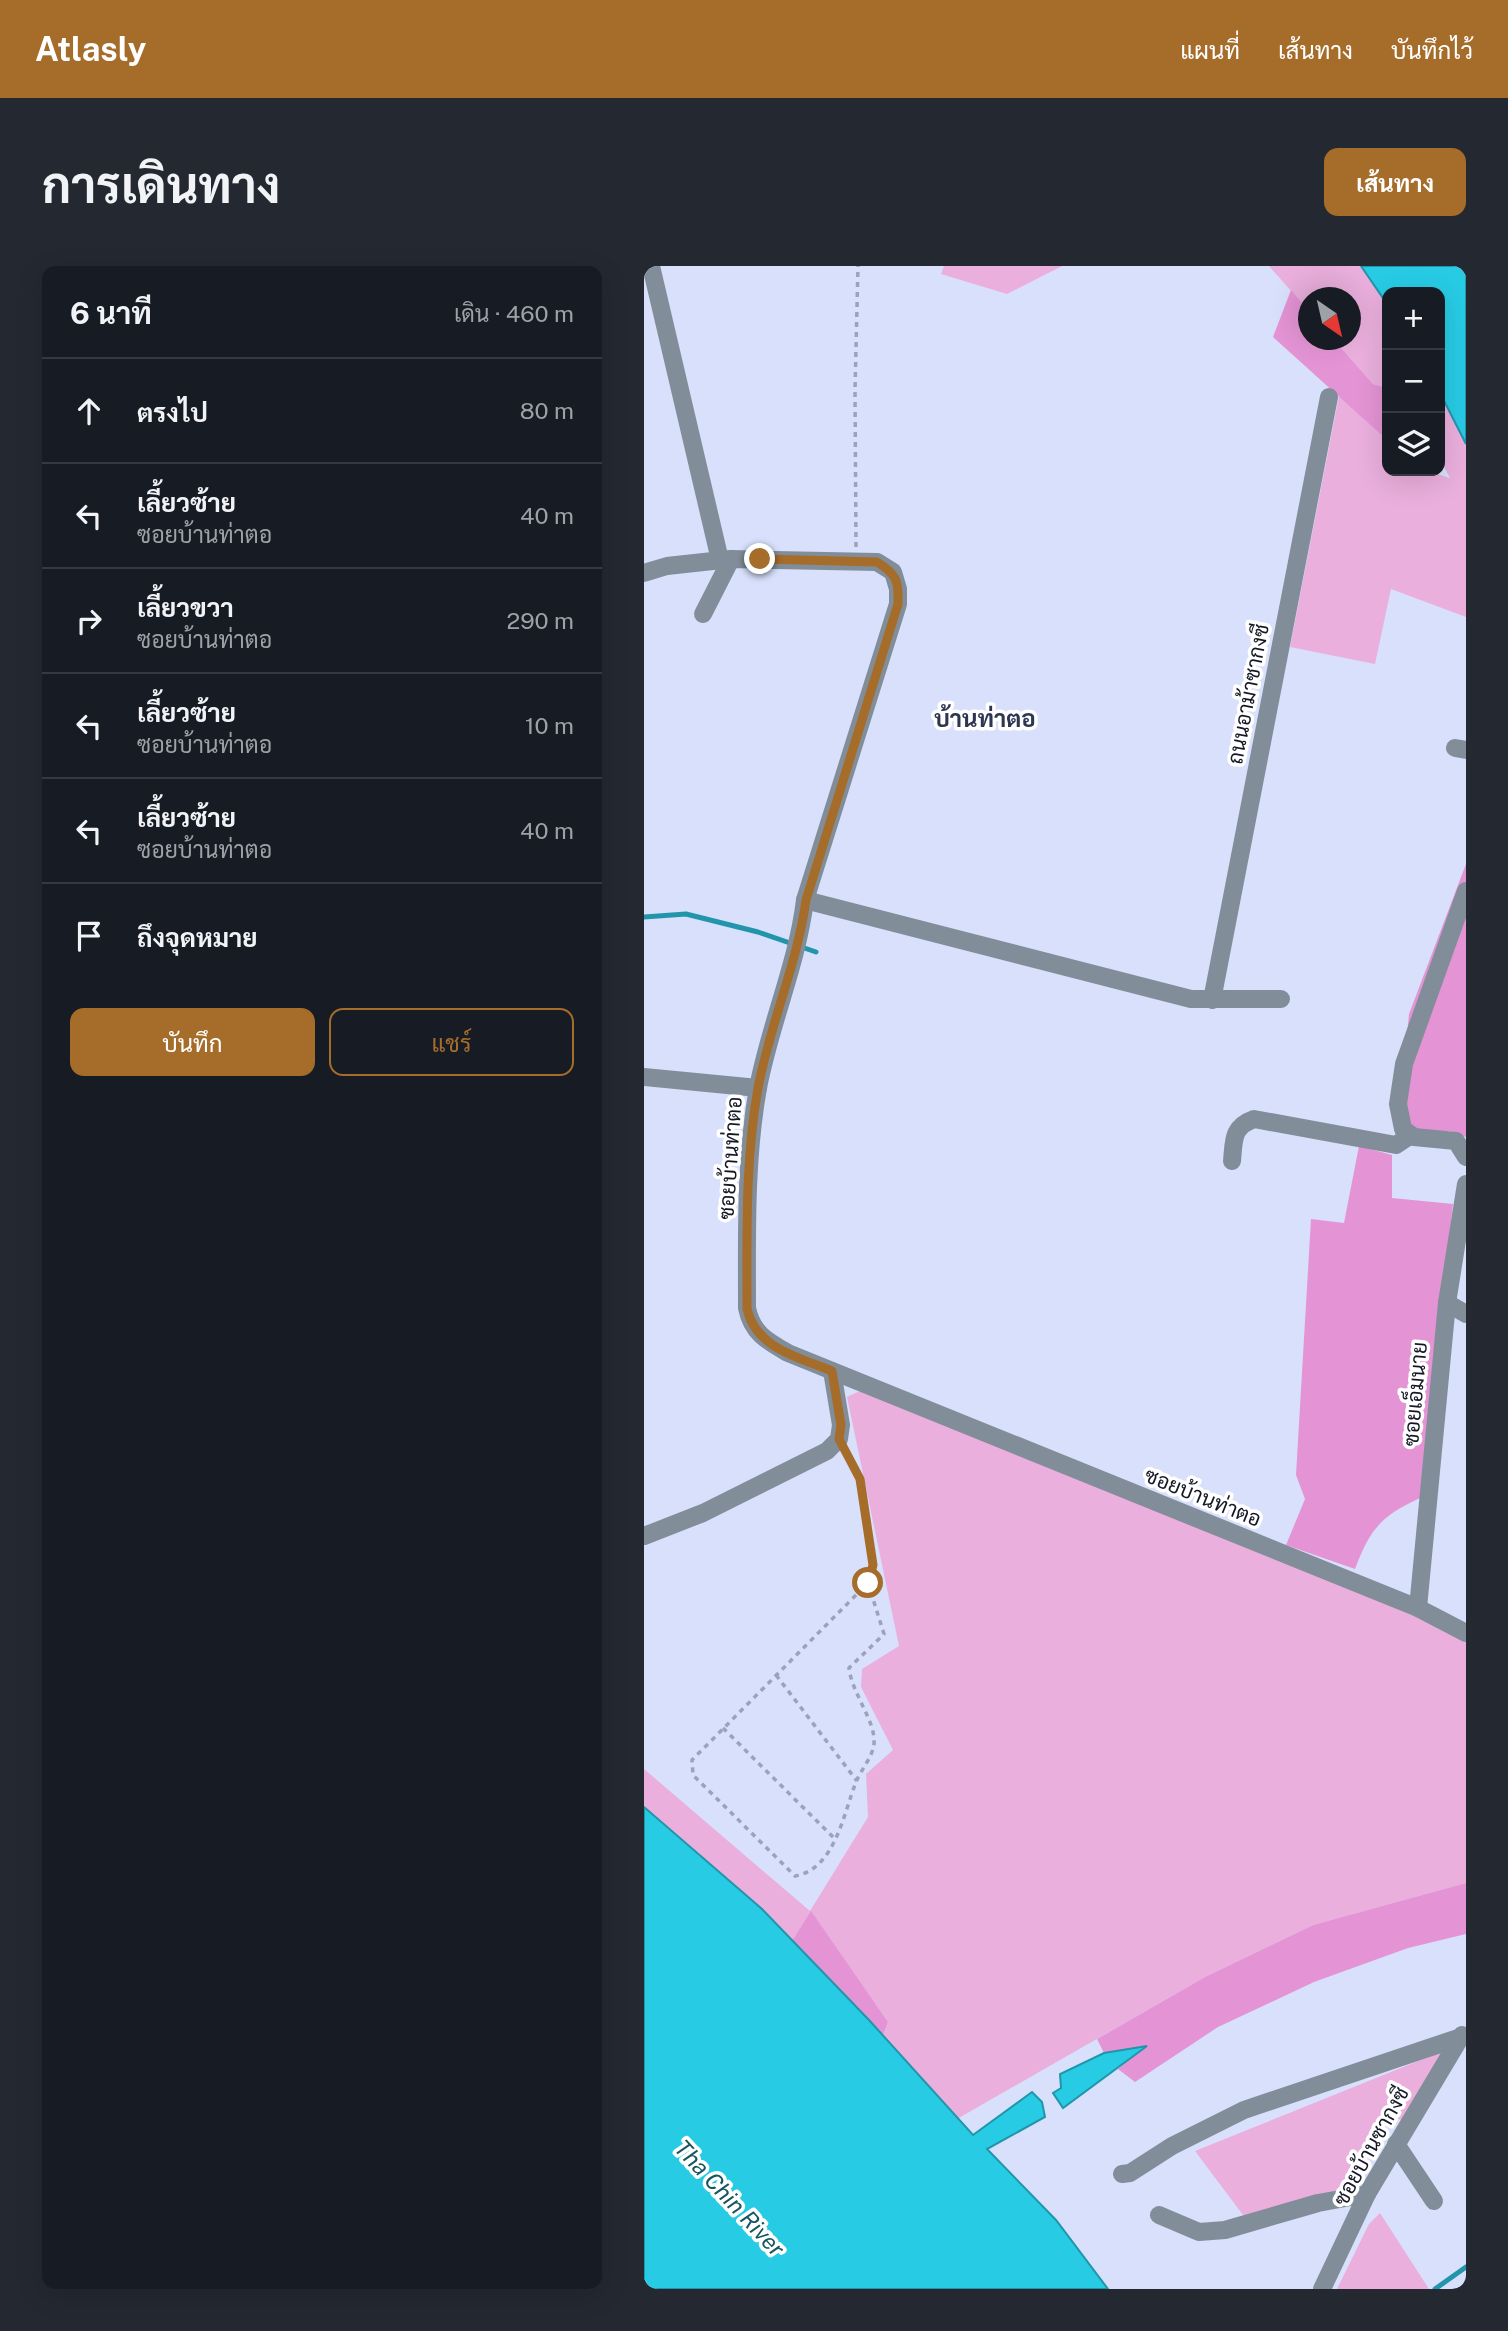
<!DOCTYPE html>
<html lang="th">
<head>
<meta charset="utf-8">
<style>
  body { margin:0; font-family:"Public Sans",Sarabun,sans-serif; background:#242831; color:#f1f3f6 }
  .controls { position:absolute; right:21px; top:21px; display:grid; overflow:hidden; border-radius:14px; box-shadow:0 7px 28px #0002 }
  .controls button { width:63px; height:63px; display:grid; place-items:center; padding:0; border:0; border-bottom:2px solid #363941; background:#171b24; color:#f1f3f6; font:35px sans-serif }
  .compass { position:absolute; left:654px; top:21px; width:63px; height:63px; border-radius:50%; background:#171b24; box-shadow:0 7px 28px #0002; rotate:146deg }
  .stop { position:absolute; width:21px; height:21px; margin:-16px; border:5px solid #a56c2a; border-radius:50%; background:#fff }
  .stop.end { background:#a56c2a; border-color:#fff; box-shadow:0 2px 7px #0008 }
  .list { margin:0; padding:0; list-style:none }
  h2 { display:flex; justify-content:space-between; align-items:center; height:91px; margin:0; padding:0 28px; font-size:30px }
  h2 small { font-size:23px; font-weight:400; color:#9ea1a6 }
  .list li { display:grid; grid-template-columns:46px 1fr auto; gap:21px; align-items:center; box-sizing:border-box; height:105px; padding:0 28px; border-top:2px solid #363941 }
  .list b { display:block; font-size:26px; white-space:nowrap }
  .list p { margin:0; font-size:23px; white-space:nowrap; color:#9ea1a6 }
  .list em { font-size:23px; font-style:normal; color:#9ea1a6 }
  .actions { display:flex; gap:14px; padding:21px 28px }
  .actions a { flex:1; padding:16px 0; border:2px solid #a56c2a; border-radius:14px; text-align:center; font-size:24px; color:#a56c2a }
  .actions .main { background:#a56c2a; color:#fff }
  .icon { flex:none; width:38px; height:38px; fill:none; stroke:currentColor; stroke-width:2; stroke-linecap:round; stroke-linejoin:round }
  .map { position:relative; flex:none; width:822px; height:2023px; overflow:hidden; border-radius:14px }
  header { display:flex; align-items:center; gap:42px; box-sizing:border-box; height:98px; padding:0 35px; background:#a56c2a; color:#fff }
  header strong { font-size:33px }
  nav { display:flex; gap:38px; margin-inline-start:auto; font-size:24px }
  .intro { display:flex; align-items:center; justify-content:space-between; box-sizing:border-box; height:168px; padding:0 42px }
  h1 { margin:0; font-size:49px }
  .button { padding:18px 32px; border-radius:14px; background:#a56c2a; color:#fff; font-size:24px; font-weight:700 }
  main { display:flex; gap:42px; padding:0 42px }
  aside { flex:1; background:#171b24; border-radius:14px; box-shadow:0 7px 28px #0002 }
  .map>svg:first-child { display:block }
</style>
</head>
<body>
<header>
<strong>Atlasly</strong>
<nav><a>แผนที่</a><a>เส้นทาง</a><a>บันทึกไว้</a></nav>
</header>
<div class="intro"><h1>การเดินทาง</h1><a class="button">เส้นทาง</a></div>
<main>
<aside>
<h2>6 นาที<small>เดิน · 460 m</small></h2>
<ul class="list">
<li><svg class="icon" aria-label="ahead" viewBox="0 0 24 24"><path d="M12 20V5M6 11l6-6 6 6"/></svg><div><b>ตรงไป</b></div><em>80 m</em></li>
<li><svg class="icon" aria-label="left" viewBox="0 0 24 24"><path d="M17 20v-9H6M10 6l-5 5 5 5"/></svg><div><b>เลี้ยวซ้าย</b><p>ซอยบ้านท่าตอ</p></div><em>40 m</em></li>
<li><svg class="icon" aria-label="right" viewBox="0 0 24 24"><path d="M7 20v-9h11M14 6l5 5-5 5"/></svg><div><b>เลี้ยวขวา</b><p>ซอยบ้านท่าตอ</p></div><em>290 m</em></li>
<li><svg class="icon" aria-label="left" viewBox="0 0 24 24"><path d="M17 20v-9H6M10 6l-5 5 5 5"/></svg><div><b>เลี้ยวซ้าย</b><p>ซอยบ้านท่าตอ</p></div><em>10 m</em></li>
<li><svg class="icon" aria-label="left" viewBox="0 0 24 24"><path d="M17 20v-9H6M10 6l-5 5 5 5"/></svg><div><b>เลี้ยวซ้าย</b><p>ซอยบ้านท่าตอ</p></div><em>40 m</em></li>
<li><svg class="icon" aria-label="arrive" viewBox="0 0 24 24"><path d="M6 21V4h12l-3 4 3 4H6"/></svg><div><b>ถึงจุดหมาย</b></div></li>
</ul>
<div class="actions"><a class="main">บันทึก</a><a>แชร์</a></div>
</aside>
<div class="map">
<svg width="822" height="2023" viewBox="0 0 822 2023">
  <rect width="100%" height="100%" fill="#d8e0fc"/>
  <!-- green -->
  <g fill="#eaafdd">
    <path d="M300,0H418L363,28L297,8Z"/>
    <path d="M625,0H717L743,38V122L729,118L690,74H706V32H664V44Z"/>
    <path d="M796,127L822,178V351L747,323L731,398L646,381L695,130L743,174V205H784L806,212L796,193Z"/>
    <path d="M216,1125L674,1309L822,1372V1617L669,1659L561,1711L313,1853L239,1769L244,1756L167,1646L148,1675L117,1643L0,1541V1503L166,1645L224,1551L222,1508L249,1484L217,1421L218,1403L255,1380L203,1131Z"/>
    <path d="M799,1785L759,1855L742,1847L698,1926L617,1949H599L551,1885Z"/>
    <path d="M736,1947L785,2023H693L725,1958Z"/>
  </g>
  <!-- forest -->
  <g fill="#e493d4">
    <path d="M647,24L664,44V74H690L729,118L743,122V174L629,71Z"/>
    <path d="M822,598V871L805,865L753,870L765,748Z"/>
    <path d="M715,880L748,889V932L809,938L776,1232C737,1250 726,1263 711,1303L642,1279L661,1233L652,1209L667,953L700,957Z"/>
    <path d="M822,1617V1668L764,1682L670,1716L574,1761L491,1816L474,1803L501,1781L460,1787L453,1773L561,1711L669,1659Z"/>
    <path d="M167,1645L244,1756L239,1769L148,1675Z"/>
  </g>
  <!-- water -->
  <g fill="#27cbe4" stroke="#2295aa" stroke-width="2">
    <path d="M717,0H822V178L796,127V26H743V38Z"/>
    <path d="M0,1541L118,1643L225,1754L329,1869L388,1826L398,1836L401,1851L343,1883L412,1954L464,2023H0Z"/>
    <path d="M503,1780L419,1842L409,1827L417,1822L416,1808L460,1787Z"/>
  </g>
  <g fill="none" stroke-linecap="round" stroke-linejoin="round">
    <!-- stream -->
    <g stroke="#2295aa" stroke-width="5">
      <path d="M0,651L42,648L114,666L172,686"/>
      <path d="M791,2023L822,2001"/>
    </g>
    <!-- path -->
    <g stroke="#9ba2b9" stroke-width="3.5" stroke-dasharray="5 5" stroke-linecap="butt">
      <path d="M212,281L211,124L214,0"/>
      <path d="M203,1188C219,1220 235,1281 224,1317L48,1494L49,1509L151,1610C191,1603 199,1549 212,1516C217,1504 229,1490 230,1478C232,1455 208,1428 205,1402L240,1368L224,1317"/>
      <path d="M132,1409L213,1515"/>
      <path d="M79,1462L191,1573"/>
    </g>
    <!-- minor -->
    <g stroke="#818e99" stroke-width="18">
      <path d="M7,0L76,294"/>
      <path d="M0,307L23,300L87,293L233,296L249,306L254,323V338L161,634C153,699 126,758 114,822C101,894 103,970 103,1042C108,1067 123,1075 144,1087L774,1342L822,1367"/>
      <path d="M59,348L87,293"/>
      <path d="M811,482L822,484"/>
      <path d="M822,625L760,798L754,838L759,863L770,871L812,875L822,891"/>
      <path d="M161,634L547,733H637"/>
      <path d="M568,734L685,131"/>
      <path d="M0,811L114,822"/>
      <path d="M588,895C590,874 588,861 610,853L752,879L767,869"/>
      <path d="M803,1037L822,1048"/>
      <path d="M0,1270L59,1247L183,1185L195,1173L197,1159L188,1105"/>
      <path d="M774,1342L803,1037L822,918"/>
      <path d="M752,1878L790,1935"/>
      <path d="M478,1908L486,1907L528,1880L600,1844L817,1771"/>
      <path d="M515,1949L555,1966L581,1964L674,1937L723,1928"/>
      <path d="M678,2023L723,1928L818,1769"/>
    </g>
  </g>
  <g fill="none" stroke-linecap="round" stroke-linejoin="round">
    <!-- route -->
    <path stroke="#a56c2a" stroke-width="9" d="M116,293L233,296C252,308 255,314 254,338L162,634C153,699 126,758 114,822C101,894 103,970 103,1042C111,1082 154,1091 188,1105L197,1159L195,1173L216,1213L229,1299L224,1317"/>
  </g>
  <g text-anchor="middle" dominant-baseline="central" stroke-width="7" stroke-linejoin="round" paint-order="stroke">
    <!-- street labels -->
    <g font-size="21" fill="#151824" stroke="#fff">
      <text transform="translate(604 428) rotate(-79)">ถนนอาม้าซากงซี</text>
      <text transform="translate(86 892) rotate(-86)">ซอยบ้านท่าตอ</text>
      <text transform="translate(771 1128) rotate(-85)">ซอยเอ็มนาย</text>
      <text transform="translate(559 1231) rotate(22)">ซอยบ้านท่าตอ</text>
      <text transform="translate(727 1880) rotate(-61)">ซอยบ้านซากงซี</text>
    </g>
    <!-- water labels -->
    <g font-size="23" font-style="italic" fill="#175660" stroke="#fff">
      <text transform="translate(86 1932) rotate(47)">Tha Chin River</text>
    </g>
    <!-- quarter labels -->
    <g font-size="24" font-weight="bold" fill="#2f3651" stroke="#fff">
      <text x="341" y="452">บ้านท่าตอ</text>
    </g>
  </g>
</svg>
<div class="controls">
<button>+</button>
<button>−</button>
<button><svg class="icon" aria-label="layers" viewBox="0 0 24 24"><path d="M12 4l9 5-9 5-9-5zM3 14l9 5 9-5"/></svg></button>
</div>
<svg class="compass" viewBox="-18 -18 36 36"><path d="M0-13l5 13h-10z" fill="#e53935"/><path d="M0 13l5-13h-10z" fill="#9ea1a6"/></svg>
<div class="stop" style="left:224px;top:1317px"></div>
<div class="stop end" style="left:116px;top:293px"></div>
</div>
</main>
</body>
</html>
